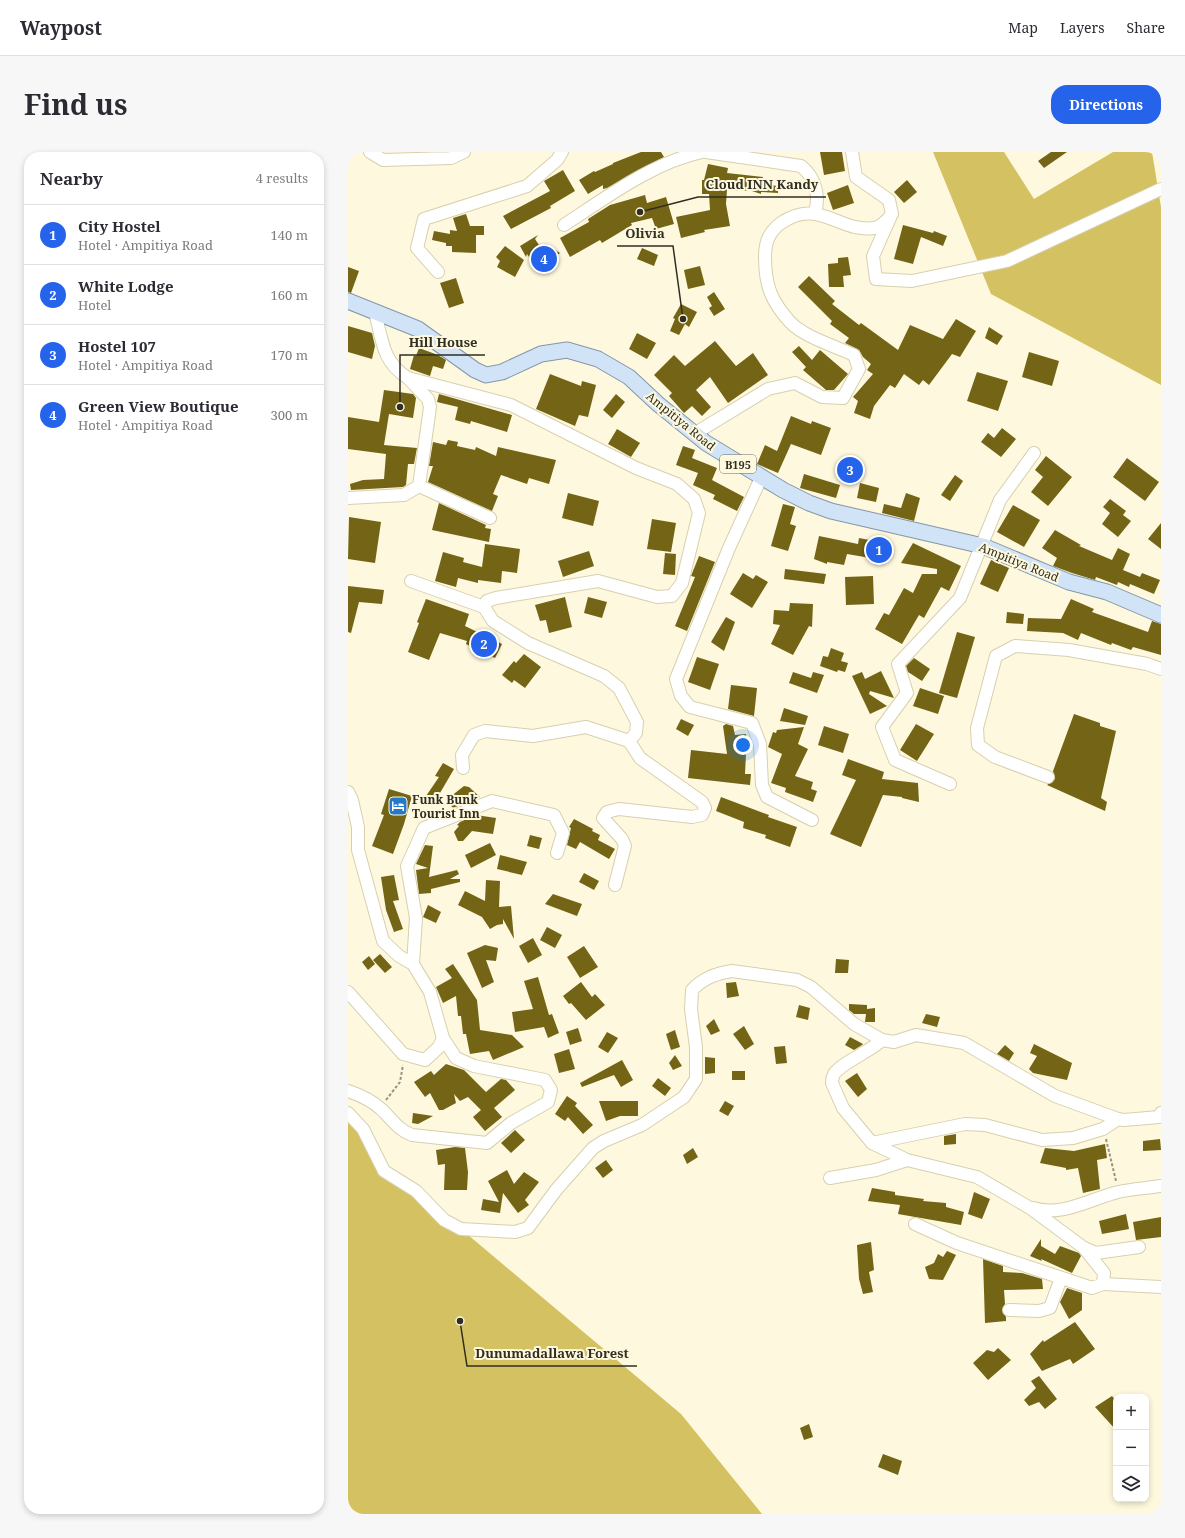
<!DOCTYPE html>
<html lang="en">
<head>
<meta charset="utf-8">
<style>
  body { margin:0; font-family:"Noto Serif",serif; background:#f7f7f7; color:#2b2b33 }
  .controls { position:absolute; right:12px; bottom:12px; display:grid; overflow:hidden; border-radius:8px; box-shadow:0 2px 6px #0003 }
  .controls button { width:36px; height:36px; display:grid; place-items:center; padding:0; border:0; border-bottom:1px solid #e1e1e2; background:#fff; color:#2b2b33; font:20px sans-serif }
  .you { position:absolute; left:395px; top:593px; width:14px; height:14px; margin:-10px; border:3px solid #fff; border-radius:50%; background:#1a73e8; box-shadow:0 0 0 6px #1a73e833 }
  .badge { display:grid; place-items:center; width:26px; height:26px; border-radius:50%; background:#2563eb; color:#fff; font-size:13px; font-weight:700 }
  .pin { position:absolute; translate:-50% -50%; border:2px solid #fff; box-shadow:0 1px 4px #0006 }
  .list { margin:0; padding:0; list-style:none }
  h2 { display:flex; justify-content:space-between; align-items:center; height:52px; margin:0; padding:0 16px; font-size:17px }
  h2 small { font-size:13px; font-weight:400; color:#7c7c81 }
  .list li { display:grid; grid-template-columns:26px 1fr auto; gap:12px; align-items:center; box-sizing:border-box; height:60px; padding:0 16px; border-top:1px solid #e1e1e2 }
  .list b { display:block; font-size:15px; white-space:nowrap }
  .list p { margin:0; font-size:13px; white-space:nowrap; color:#7c7c81 }
  .list em { font-size:13px; font-style:normal; color:#7c7c81 }
  .icon { flex:none; width:22px; height:22px; fill:none; stroke:currentColor; stroke-width:2; stroke-linecap:round; stroke-linejoin:round }
  .map { position:relative; flex:none; width:813px; height:1362px; overflow:hidden; border-radius:16px }
  header { display:flex; align-items:center; gap:24px; box-sizing:border-box; height:56px; padding:0 20px; background:#fff; border-bottom:1px solid #e1e1e2 }
  header strong { font-size:19px }
  nav { display:flex; gap:22px; margin-inline-start:auto; font-size:14px }
  .intro { display:flex; align-items:center; justify-content:space-between; box-sizing:border-box; height:96px; padding:0 24px }
  h1 { margin:0; font-size:28px }
  .button { padding:10px 18px; border-radius:16px; background:#2563eb; color:#fff; font-size:14px; font-weight:700 }
  main { display:flex; gap:24px; padding:0 24px }
  aside { flex:1; background:#fff; border-radius:16px; box-shadow:0 2px 6px #0003 }
  .map>svg:first-child { display:block }
</style>
</head>
<body>
<header>
<strong>Waypost</strong>
<nav><a>Map</a><a>Layers</a><a>Share</a></nav>
</header>
<div class="intro"><h1>Find us</h1><a class="button">Directions</a></div>
<main>
<aside>
<h2>Nearby<small>4 results</small></h2>
<ul class="list">
<li><span class="badge">1</span><div><b>City Hostel</b><p>Hotel · Ampitiya Road</p></div><em>140 m</em></li>
<li><span class="badge">2</span><div><b>White Lodge</b><p>Hotel</p></div><em>160 m</em></li>
<li><span class="badge">3</span><div><b>Hostel 107</b><p>Hotel · Ampitiya Road</p></div><em>170 m</em></li>
<li><span class="badge">4</span><div><b>Green View Boutique</b><p>Hotel · Ampitiya Road</p></div><em>300 m</em></li>
</ul>
</aside>
<div class="map">
<svg width="813" height="1362" viewBox="0 0 813 1362">
  <rect width="100%" height="100%" fill="#fef9de"/>
  <!-- forest -->
  <g fill="#d4c161">
    <path d="M585,0H656L686,47L765,0H804L813,55V233L643,142Z"/>
    <path d="M0,961L36,1019L113,1077L333,1262L414,1362H0Z"/>
  </g>
  <!-- building -->
  <g fill="#736416">
    <path d="M293,0H313L316,5L259,36L255,37V33L240,42L231,28L246,19L247,20L265,12V11Z"/>
    <path d="M472,0H494L497,19L476,23Z"/>
    <path d="M703,0H719L696,16L690,9Z"/>
    <path d="M360,12L380,16L379,21L415,25L413,32L430,34V41L413,40V42L404,39L379,38L378,52L382,74L356,78L357,80L333,86L328,65L362,58L361,42H354V28H356Z"/>
    <path d="M215,18L227,39L202,54L203,56L163,77L155,64L202,39L196,29Z"/>
    <path d="M559,28L569,40L556,51L546,40Z"/>
    <path d="M500,33L506,51L485,58L479,41Z"/>
    <path d="M297,43L299,51L318,45L326,72L308,77L304,66L283,71L284,73L254,91L252,88L222,105L212,86L241,70L240,67L262,53Z"/>
    <path d="M118,62L122,74H136V83H128V101L104,100V94H98V91L84,88L86,79L102,82V78L109,79L105,66Z"/>
    <path d="M555,73L585,81L586,79L599,84L595,94L573,85L565,112L546,107Z"/>
    <path d="M190,83L187,87L193,96L198,92L212,101L190,118L179,102L178,105L172,94Z"/>
    <path d="M157,94L176,108L167,125L149,115L152,109L148,105Z"/>
    <path d="M294,96L310,103L306,114L289,107Z"/>
    <path d="M500,105L503,123L495,124L496,135H481L480,112L490,111V106Z"/>
    <path d="M352,114L357,133L340,137L336,118Z"/>
    <path d="M0,115L11,119L3,141L0,140Z"/>
    <path d="M461,124L487,149L484,152L511,173L513,171L550,198L562,173L595,187L608,167L628,179L612,205L604,202L581,233L575,228L571,233L556,222L547,236L542,233L526,254L522,267L506,261L510,249L505,245L525,222L519,218L523,212L515,205L511,198L497,191L501,186L482,172L484,169L450,135Z"/>
    <path d="M108,126L116,151L101,156L92,131Z"/>
    <path d="M366,140L377,157L366,164L361,156L364,154L359,145Z"/>
    <path d="M333,152L349,160L341,175L337,172L331,183L322,179L327,167L325,166Z"/>
    <path d="M0,174L24,181L27,194L24,207L0,200Z"/>
    <path d="M641,175L655,184L649,193L637,186Z"/>
    <path d="M289,181L308,191L299,207L281,197Z"/>
    <path d="M367,189L388,214L405,201L420,223L380,251L362,225L348,238L363,255L354,264L344,254L336,261L321,244L324,241L306,223L326,203L337,214Z"/>
    <path d="M451,194L464,208L472,198L500,222L486,238H478L455,218L458,215L444,200Z"/>
    <path d="M71,196L90,203L98,208L95,217L85,214L82,224L62,217L66,203L68,204Z"/>
    <path d="M681,200L711,209L704,234L674,225Z"/>
    <path d="M629,220L660,229L650,259L619,249Z"/>
    <path d="M202,222L233,234L234,229L248,233L240,265L231,263L227,274L188,257Z"/>
    <path d="M36,238L65,242L68,246L65,266L41,262L36,293L69,296L66,312H60L58,333L55,335L3,338L2,332L15,328L36,327L38,302L0,297V265L31,270Z"/>
    <path d="M91,242L164,263L159,280L123,269L122,272L107,268L110,255L89,250Z"/>
    <path d="M268,242L277,250L264,266L255,258Z"/>
    <path d="M443,264L463,272L464,269L483,276L473,303L443,292L430,321L409,312L417,293L429,299Z"/>
    <path d="M654,276L668,287L653,305L633,290L640,281L646,286Z"/>
    <path d="M269,277L292,291L283,305L260,292Z"/>
    <path d="M100,288L110,290L109,294L127,298L128,295L148,304L150,295L208,308L201,332L181,326L179,332L153,323L145,342L150,344L144,359L80,330L85,314H81L85,290L98,293Z"/>
    <path d="M335,294L347,298L344,306L369,316L364,328L396,345L389,359L365,347L367,343L345,333L350,321L328,313Z"/>
    <path d="M698,304L724,325L700,354L683,340L695,325L687,318Z"/>
    <path d="M507,305L510,325L495,327L492,307Z"/>
    <path d="M779,306L811,330L797,349L765,325Z"/>
    <path d="M456,322L492,333L488,346L452,336Z"/>
    <path d="M607,323L615,329L602,349L593,343Z"/>
    <path d="M512,331L531,336L528,350L509,346Z"/>
    <path d="M220,341L251,349L245,374L214,366Z"/>
    <path d="M558,341L572,346L566,369L534,361L536,352L553,356Z"/>
    <path d="M762,347L778,359L775,363L783,369L770,385L754,372L762,361L755,355Z"/>
    <path d="M91,351L138,373L137,376L143,377L141,390L84,378Z"/>
    <path d="M435,352L447,355L442,372L448,374L440,399L423,394Z"/>
    <path d="M665,353L692,368L676,395L649,380Z"/>
    <path d="M1,365L33,370L27,411L0,407Z"/>
    <path d="M304,367L328,371L323,400L299,397Z"/>
    <path d="M813,371V397L800,387Z"/>
    <path d="M707,378L733,393L731,394L764,408L770,396L782,402L775,418L792,425L794,421L812,428L806,442L782,432L781,435L770,430L769,433L748,425L747,428L724,421L705,414L709,406L694,396Z"/>
    <path d="M471,384L510,392L511,386L537,391L534,408L499,402L496,413L479,410V412L466,407Z"/>
    <path d="M565,391L613,414L601,439L593,435L576,466L571,463L554,492L527,477L536,461L541,463L556,436L565,441L574,422H589V417L553,411Z"/>
    <path d="M137,392L172,397L169,421L154,419L153,431L130,428V431L110,426L108,435L87,429L95,400L116,406L115,410L134,415Z"/>
    <path d="M241,399L246,414L215,425L210,409Z"/>
    <path d="M317,401L328,402L327,423L315,422Z"/>
    <path d="M351,404L367,410L339,479L327,474L347,425L343,424Z"/>
    <path d="M643,408L661,416L650,440L632,432Z"/>
    <path d="M437,417L478,422L476,432L436,427Z"/>
    <path d="M395,421L405,427L408,423L420,430L404,456L382,442Z"/>
    <path d="M525,424L526,452L498,453L497,425Z"/>
    <path d="M0,434L36,438L34,452L11,450L3,481L0,480Z"/>
    <path d="M217,445L224,475L201,481L198,468L192,469L187,453Z"/>
    <path d="M240,445L259,450L254,466L236,461Z"/>
    <path d="M78,447L121,462L117,474L154,492L147,506L118,492L119,489L92,481L81,508L60,500L71,471L69,470Z"/>
    <path d="M723,447L746,457L744,460L800,480L804,469L813,472V503L785,495L783,498L764,491L763,493L733,481L730,488L715,481L679,479L680,466L713,467Z"/>
    <path d="M442,451L465,452L464,475L461,474L445,503L423,492L432,473L425,472L426,458L441,459Z"/>
    <path d="M659,460L676,462L675,472L658,471Z"/>
    <path d="M378,465L387,470L376,499L363,490Z"/>
    <path d="M609,480L627,485L609,546L591,541Z"/>
    <path d="M483,496L496,501L493,509L500,511L497,520L490,518L489,520L472,514L475,504L480,505Z"/>
    <path d="M176,502L193,515L177,536L166,528L164,531L154,523L166,509L168,511Z"/>
    <path d="M349,505L371,512L362,538L340,530Z"/>
    <path d="M566,506L582,517L574,529L560,520L558,514Z"/>
    <path d="M533,519L546,546L522,539L521,542L539,554L522,562L504,524L514,520L517,527Z"/>
    <path d="M445,520L463,526L465,520L476,523L469,541L441,531Z"/>
    <path d="M383,533L409,536L406,564L380,557Z"/>
    <path d="M572,536L596,544L590,562L565,554Z"/>
    <path d="M436,556L460,564L457,573L432,569Z"/>
    <path d="M726,562L752,571V574L768,579L753,646L759,650L757,659L699,633L707,627L705,619Z"/>
    <path d="M333,567L346,573L340,584L328,577Z"/>
    <path d="M378,572L385,574L387,583L398,582L400,602H398L397,622H403L402,633L340,626L343,598L379,602L375,574Z"/>
    <path d="M568,572L586,582L569,609L552,598Z"/>
    <path d="M476,574L501,582L495,601L470,593Z"/>
    <path d="M456,575L450,592L460,597L447,624L465,630L463,637L469,639L465,650L437,640L438,636L423,631L434,602L420,595L425,580L428,581L429,578Z"/>
    <path d="M500,607L536,620L534,627L570,631L571,650L554,646V645L535,643L513,695L482,682L508,628L494,623Z"/>
    <path d="M95,611L106,617L85,653L76,647L91,625L87,624Z"/>
    <path d="M116,634L121,635L132,645L105,656L98,648Z"/>
    <path d="M41,637L64,644L56,672L45,702L24,694L36,663L33,662Z"/>
    <path d="M373,645L421,663L420,665L449,675L442,695L417,686L418,683L395,676L396,670L368,659Z"/>
    <path d="M128,663L148,666L145,682L124,679L115,689H110L106,680L111,674L109,673L112,670Z"/>
    <path d="M226,667L245,677L244,679L252,683L250,688L267,697L261,707L232,690L228,697L219,693L223,676L221,675Z"/>
    <path d="M182,683L194,686L191,697L179,694Z"/>
    <path d="M142,691L148,703L123,716L117,703Z"/>
    <path d="M77,693L85,694L81,725L109,718L111,722L102,727H112V730L83,737V741L71,742L68,718L80,716L68,712Z"/>
    <path d="M152,703L179,710L174,723L149,717Z"/>
    <path d="M236,721L251,729L246,738L231,730Z"/>
    <path d="M46,723L51,748L45,749L55,777L46,780L38,758L33,725Z"/>
    <path d="M138,728L152,729L151,755L163,754L166,787L155,767V772L149,773L142,777L134,765L110,753L117,739L137,749Z"/>
    <path d="M205,742L234,752L229,764L197,752Z"/>
    <path d="M80,753L93,760L88,771L75,765Z"/>
    <path d="M199,775L214,783L207,796L192,788Z"/>
    <path d="M185,786L194,803L180,811L171,794Z"/>
    <path d="M137,793L150,796L148,809L138,808L146,830L134,836L119,801Z"/>
    <path d="M236,794L250,815L232,826L219,805Z"/>
    <path d="M32,802L44,815L37,821L25,808Z"/>
    <path d="M21,804L27,812L20,818L14,810Z"/>
    <path d="M488,807L501,808L500,821H487Z"/>
    <path d="M105,812L129,848L132,878L164,883L176,895L145,908L141,899L122,902L118,882H115L113,864H110L108,844L95,851L88,835L104,826L97,817Z"/>
    <path d="M190,825L201,863L204,862L211,881L200,886L196,875L167,880L164,860L185,857L176,829Z"/>
    <path d="M233,830L244,845L247,842L257,853L238,868L223,851L221,852L215,844Z"/>
    <path d="M388,830L391,844L379,846L378,831Z"/>
    <path d="M501,852L519,853V857L527,856V870H517L518,862H506L501,858Z"/>
    <path d="M451,853L462,856L460,868L448,865Z"/>
    <path d="M578,862L592,865L589,875L574,871Z"/>
    <path d="M366,867L372,879L363,883L358,874Z"/>
    <path d="M396,874L406,892L397,898L385,882Z"/>
    <path d="M230,876L234,889L222,893L218,880Z"/>
    <path d="M327,878L332,895L323,898L318,882Z"/>
    <path d="M259,880L270,886L260,901L250,895Z"/>
    <path d="M502,885L515,892L514,893L506,898L497,893Z"/>
    <path d="M686,892L724,911L719,928L685,921L681,917L689,904L682,901Z"/>
    <path d="M657,893L666,901L661,909L649,902Z"/>
    <path d="M437,894L439,911L428,912L426,895Z"/>
    <path d="M221,897L227,917L211,921L206,902Z"/>
    <path d="M327,903L334,914L325,918L321,911Z"/>
    <path d="M357,905L367,906V921L357,922Z"/>
    <path d="M274,908L285,928L273,935L266,923L234,935L232,931Z"/>
    <path d="M98,912L116,918L138,940L153,927L158,928L167,938L146,956L154,965L137,979L125,965L133,958L120,945L112,949L106,942L108,951L95,958H91L82,941L77,945L66,930L83,919L86,923Z"/>
    <rect x="384" y="919" width="13" height="9"/>
    <path d="M509,921L519,937L510,945L497,929Z"/>
    <path d="M310,926L323,936L317,944L304,934Z"/>
    <path d="M219,944L229,951L227,954L245,973L235,982L220,965L217,969L207,962Z"/>
    <path d="M251,949H290V964H272L258,969Z"/>
    <path d="M377,949L386,954L380,964L371,959Z"/>
    <path d="M65,961L85,964L70,972L64,971Z"/>
    <path d="M167,978L177,988L163,1001L153,991Z"/>
    <path d="M608,982V992L596,993V984Z"/>
    <path d="M812,987L813,998L795,999V989Z"/>
    <path d="M757,992L759,1006L749,1008L752,1037L735,1041L730,1016L718,1018V1016L692,1011L697,996L726,999Z"/>
    <path d="M107,995L117,996L120,1020L119,1038H96L97,1012L90,1013L88,998Z"/>
    <path d="M345,996L350,1005L339,1012L335,1003Z"/>
    <path d="M258,1008L265,1018L255,1026L247,1016Z"/>
    <path d="M159,1018L166,1032L176,1020L191,1030L177,1048L181,1053L170,1061L155,1041L152,1061L133,1058L135,1047L151,1050L140,1029Z"/>
    <path d="M524,1036L547,1040V1043L576,1047L575,1049L598,1051V1055L616,1060L613,1073L550,1062L552,1053L520,1049Z"/>
    <path d="M626,1040L642,1047L634,1067L620,1062Z"/>
    <path d="M778,1062L781,1077L754,1082L751,1069Z"/>
    <path d="M813,1065V1085L788,1088L785,1070Z"/>
    <path d="M693,1087V1094L707,1102L712,1094L731,1101L733,1104L724,1121L693,1107L694,1109L682,1104Z"/>
    <path d="M523,1090L526,1118L521,1120L525,1140L515,1142L511,1127L509,1093Z"/>
    <path d="M599,1099L608,1103L595,1128L581,1127L577,1115L586,1111L590,1102L595,1105Z"/>
    <path d="M635,1107L655,1114V1120L674,1121L694,1127L695,1137L656,1138L657,1152L654,1158L658,1165V1169L637,1171Z"/>
    <path d="M719,1136L734,1141V1158L721,1167L712,1150Z"/>
    <path d="M727,1170L747,1197L725,1212L722,1207L694,1219L682,1202L695,1188L696,1190Z"/>
    <path d="M650,1196L663,1208L640,1228L625,1211L639,1198L646,1200Z"/>
    <path d="M691,1224L709,1247L697,1257L691,1250L681,1254L676,1248L688,1236L683,1229Z"/>
    <path d="M764,1244L768,1249V1278L747,1255Z"/>
    <path d="M461,1272L465,1285L456,1288L452,1276Z"/>
    <path d="M535,1302L554,1309L550,1323L530,1315Z"/>
  </g>
  <g fill="none" stroke-linecap="round" stroke-linejoin="round">
    <!-- minor casing -->
    <g stroke="#d6d0af" stroke-width="14">
      <g id="minor">
        <path d="M22,0L35,8L103,6L116,0"/>
        <path d="M358,0L453,14C467,25 472,43 467,61"/>
        <path d="M542,66L525,104L528,127L564,129L659,109L813,37"/>
        <path d="M216,73C259,45 304,11 354,0"/>
        <path d="M90,120L69,96L76,67L179,34L209,8L214,0"/>
        <path d="M27,160C34,187 34,210 60,226L163,253L288,316L329,332L346,347L351,361L334,431L324,444L309,445L250,429L148,446L139,449L136,455L145,469L180,491L256,524L271,536L289,570L288,581L281,589L238,575L185,584L137,579L126,583L114,603L115,616"/>
        <path d="M346,282L420,237L447,231L474,245L495,246L511,217L506,203C487,194 456,185 442,170C423,149 417,133 417,105C417,90 421,80 433,71C471,45 491,81 526,76C534,75 539,68 544,62L541,48L508,25L504,0"/>
        <path d="M413,326L381,396L328,527L333,544L342,555L404,571L412,592L414,633L419,645L464,668"/>
        <path d="M71,334L142,366"/>
        <path d="M0,346L56,343L71,334L82,255L80,247L60,226"/>
        <path d="M63,429L136,455"/>
        <path d="M700,625L647,605L630,593L629,576L648,504L667,494L721,498L799,512L813,517"/>
        <path d="M602,632L547,608L534,575L559,541L550,512L612,446L652,348L686,301"/>
        <path d="M0,640L4,648L10,675V698L35,789L51,804L65,812L82,840L95,886L108,906L126,914L197,928L203,938L200,950L163,971L139,991L64,983C50,978 44,967 33,957C23,948 12,943 0,939"/>
        <path d="M267,733L277,694L274,687L255,666L259,660L271,657L344,665L354,663L357,656L354,650L292,606L281,589"/>
        <path d="M65,812L68,766L59,714L76,676L144,649L206,663L215,681L209,701"/>
        <path d="M0,840L55,902L77,908L91,895L95,886"/>
        <path d="M534,888C523,899 493,911 486,922C485,924 484,928 484,931L495,956L524,991L559,1008L629,1025L682,1056L736,1096L756,1121L755,1132L744,1136L609,1091L567,1072"/>
        <path d="M0,961L15,977L36,1019L68,1039L96,1068L113,1077L167,1080L180,1076L208,1038L245,996L256,989L294,973L336,945L348,927V895L343,857L344,838C355,826 369,821 384,819L449,828L463,835L506,872L534,888L546,890L568,883L616,891L707,944L770,967L776,968L811,965L813,961"/>
        <path d="M524,991L617,972L637,973L694,988L725,986L755,977L770,967"/>
        <path d="M482,1026L528,1018L559,1008"/>
        <path d="M685,1056C714,1065 742,1047 770,1040C784,1037 799,1036 813,1034"/>
        <path d="M736,1096L748,1101L791,1095"/>
        <path d="M755,1132L813,1135"/>
        <path d="M661,1158L691,1159L702,1156L713,1126"/>
      </g>
    </g>
    <!-- major casing -->
    <g stroke="#8497a8" stroke-width="17">
      <path id="major" d="M0,149L70,177L127,218L138,223L154,220L193,202L219,198L250,207L281,225L310,252L358,291L435,338L461,351L483,359L635,394L721,430L759,440L813,463"/>
    </g>
    <!-- path -->
    <g stroke="#96937f" stroke-width="2" stroke-dasharray="3 2" stroke-linecap="butt">
      <path d="M38,948L52,930L55,913"/>
      <path d="M758,987L768,1029"/>
    </g>
    <!-- minor -->
    <use href="#minor" stroke="#fff" stroke-width="12"/>
    <!-- major -->
    <use href="#major" stroke="#d1e3f6" stroke-width="15"/>
  </g>
  <!-- icons -->
  <defs>
    <g id="hotel-square" transform="scale(1)"><rect x="-9" y="-9" width="18" height="18" rx="4" fill="#2779c8" stroke="#fef9de"/><path d="M-6-4.5h1.5V1H6V5H4.5V3h-9V5H-6ZM-4 0a1.8 1.8 0 1 1 3.6 0ZM.5 0V-2.5h3Q6-2.5 6 0Z" fill="#fff"/></g>
  </defs>
  <g fill-rule="evenodd">
    <use href="#hotel-square" x="50" y="654"/>
  </g>
  <g text-anchor="middle" dominant-baseline="central" stroke-width="4" stroke-linejoin="round" paint-order="stroke">
    <!-- shield labels -->
    <rect fill="#fef9de" stroke="#6e6b5a" stroke-width="1" x="372" y="303" width="36" height="18" rx="3"/>
    <g font-size="11" font-weight="bold" fill="#302e21">
      <text x="390" y="312">B195</text>
    </g>
    <!-- street labels -->
    <g font-size="12" fill="#302e21" stroke="#fef9de">
      <text transform="translate(333 269) rotate(39)">Ampitiya Road</text>
      <text transform="translate(671 410) rotate(22)">Ampitiya Road</text>
    </g>
    <!-- poi labels -->
    <g font-size="12" font-weight="bold" fill="#302e21" stroke="#fef9de" text-anchor="start">
      <text x="64" y="647">Funk Bunk<tspan x="64" dy="14">Tourist Inn</tspan></text>
    </g>
  </g>
  <!-- callouts -->
  <path fill="none" stroke="#302e21" stroke-width="1.5" d="M292 60L350 45H478M335 167L325 94H269M52 255L52 203H137M112 1169L119 1214H289"/>
  <g fill="#302e21" stroke="#fef9de" stroke-width="1.5">
    <circle cx="292" cy="60" r="4"/>
    <circle cx="335" cy="167" r="4"/>
    <circle cx="52" cy="255" r="4"/>
    <circle cx="112" cy="1169" r="4"/>
  </g>
  <g font-size="13" text-anchor="middle" font-weight="bold" fill="#302e21" stroke="#fef9de" stroke-width="4" stroke-linejoin="round" paint-order="stroke">
    <text x="414" y="37">Cloud INN Kandy</text>
    <text x="297" y="86">Olivia</text>
    <text x="95" y="195">Hill House</text>
    <text x="204" y="1206">Dunumadallawa Forest</text>
  </g>
</svg>
<div class="controls">
<button>+</button>
<button>−</button>
<button><svg class="icon" aria-label="layers" viewBox="0 0 24 24"><path d="M12 4l9 5-9 5-9-5zM3 14l9 5 9-5"/></svg></button>
</div>
<div class="you"></div>
<div class="pin badge" style="left:531px;top:398px">1</div>
<div class="pin badge" style="left:136px;top:492px">2</div>
<div class="pin badge" style="left:502px;top:318px">3</div>
<div class="pin badge" style="left:196px;top:107px">4</div>
</div>
</main>
</body>
</html>
